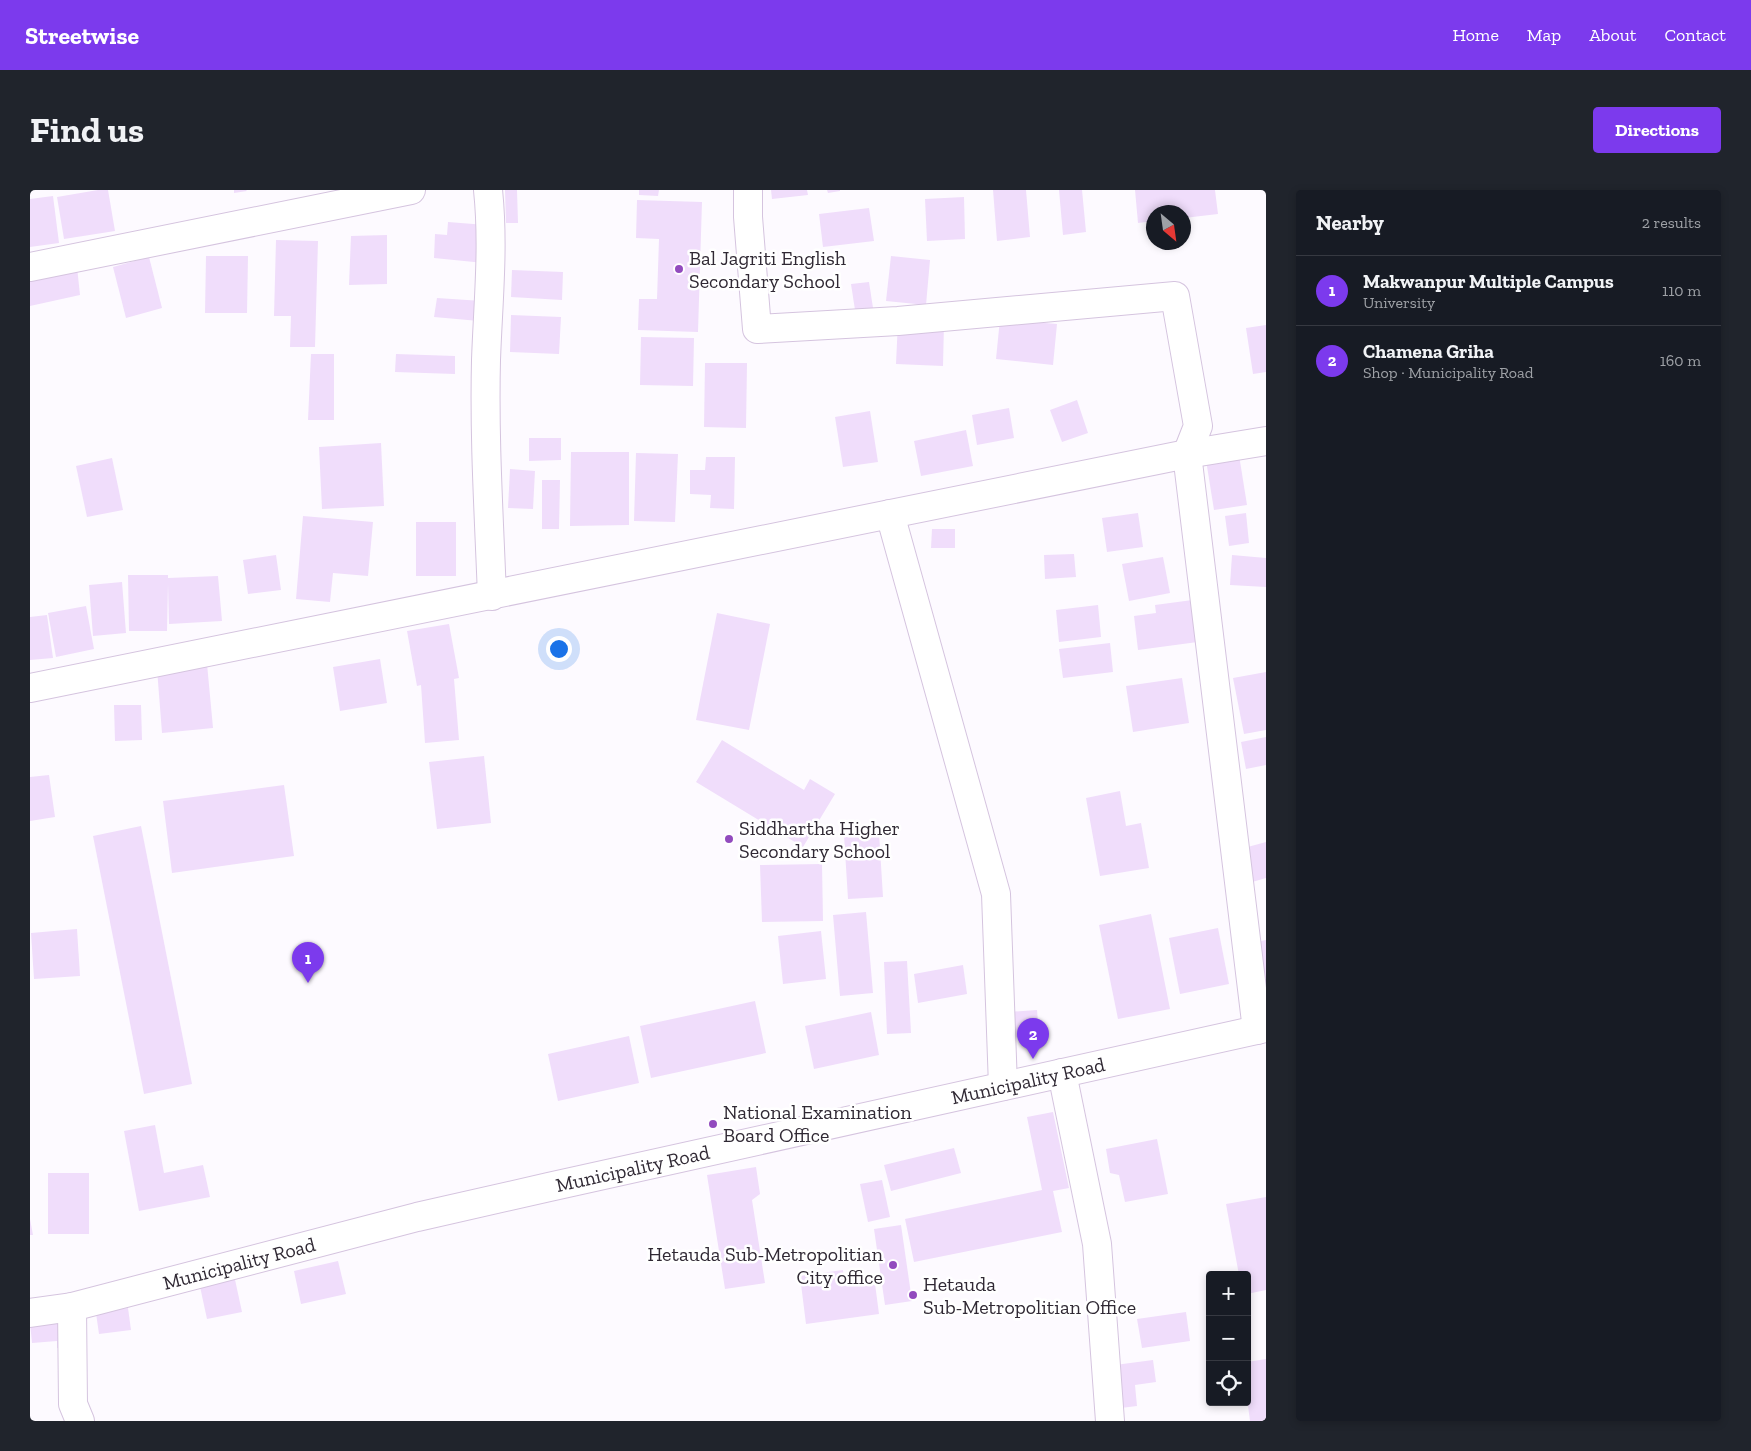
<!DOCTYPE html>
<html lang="en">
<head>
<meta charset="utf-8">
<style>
  body { margin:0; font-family:"Zilla Slab",serif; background:#20242c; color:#f1f3f6 }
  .controls { position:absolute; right:15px; bottom:15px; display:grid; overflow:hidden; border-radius:5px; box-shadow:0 2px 8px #0003 }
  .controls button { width:45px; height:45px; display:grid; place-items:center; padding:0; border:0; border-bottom:1px solid #363941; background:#171b24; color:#f1f3f6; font:25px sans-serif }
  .compass { position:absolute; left:1116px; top:15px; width:45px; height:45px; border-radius:50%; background:#171b24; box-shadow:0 2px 8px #0003; rotate:151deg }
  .you { position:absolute; left:528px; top:458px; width:18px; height:18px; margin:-12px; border:4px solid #fff; border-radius:50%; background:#1a73e8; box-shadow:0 0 0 8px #1a73e833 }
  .badge { display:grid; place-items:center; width:32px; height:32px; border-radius:50%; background:#7c3aed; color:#fff; font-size:16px; font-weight:700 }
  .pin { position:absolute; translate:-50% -41px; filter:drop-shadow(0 1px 2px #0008) }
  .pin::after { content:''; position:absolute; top:26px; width:18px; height:15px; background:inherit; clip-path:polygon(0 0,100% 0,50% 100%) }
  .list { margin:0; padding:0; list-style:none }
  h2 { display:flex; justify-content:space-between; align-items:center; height:65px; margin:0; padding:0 20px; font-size:21px }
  h2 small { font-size:16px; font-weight:400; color:#9ea1a6 }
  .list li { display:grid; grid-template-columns:32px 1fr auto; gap:15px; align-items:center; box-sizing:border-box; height:70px; padding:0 20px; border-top:1px solid #363941 }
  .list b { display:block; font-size:19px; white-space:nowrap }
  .list p { margin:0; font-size:16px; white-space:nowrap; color:#9ea1a6 }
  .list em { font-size:16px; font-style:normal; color:#9ea1a6 }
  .icon { flex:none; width:28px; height:28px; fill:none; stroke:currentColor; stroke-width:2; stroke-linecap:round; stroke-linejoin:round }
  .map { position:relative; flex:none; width:1236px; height:1231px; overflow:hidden; border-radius:5px }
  header { display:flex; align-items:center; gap:30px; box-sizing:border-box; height:70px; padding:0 25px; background:#7c3aed; color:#fff }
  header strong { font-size:24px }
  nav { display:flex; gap:28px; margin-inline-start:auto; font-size:18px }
  .intro { display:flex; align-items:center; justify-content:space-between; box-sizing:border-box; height:120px; padding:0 30px }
  h1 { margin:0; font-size:35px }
  .button { padding:12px 22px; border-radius:5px; background:#7c3aed; color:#fff; font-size:18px; font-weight:700 }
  main { display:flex; gap:30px; padding:0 30px }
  aside { flex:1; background:#171b24; border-radius:5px; box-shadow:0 2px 8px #0003 }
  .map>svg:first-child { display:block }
</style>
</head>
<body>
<header>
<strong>Streetwise</strong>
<nav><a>Home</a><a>Map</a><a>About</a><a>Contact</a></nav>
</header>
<div class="intro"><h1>Find us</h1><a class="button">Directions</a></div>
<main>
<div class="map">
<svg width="1236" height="1231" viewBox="0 0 1236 1231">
  <rect width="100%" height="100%" fill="#fdfaff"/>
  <!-- building -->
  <g fill="#f0ddfb">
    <path d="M68,0H78L85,41L34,49L27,7Z"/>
    <path d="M204,0H216L217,1L204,3Z"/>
    <path d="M475,0H487L488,33H476Z"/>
    <path d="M609,0H629L628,6L609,5Z"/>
    <path d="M741,0H777L778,5L742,9Z"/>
    <path d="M797,0H810V1L798,3Z"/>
    <path d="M963,0H996L1000,47L967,51Z"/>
    <path d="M1029,0H1052L1056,42L1033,45Z"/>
    <path d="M1105,0H1185L1188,24L1154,28V22H1124V31L1108,33Z"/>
    <path d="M23,6L29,53L0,57V9Z"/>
    <path d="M934,7L935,49L897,51L895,9Z"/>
    <path d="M607,10L672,12L668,142L608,140L609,109H627L629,49L606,48Z"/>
    <path d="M839,18L844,51L793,57L789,24Z"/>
    <path d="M418,32L456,35L454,73L404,68L405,44L417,45Z"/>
    <path d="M357,45V94L319,95L321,46Z"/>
    <path d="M246,50L288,51L285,157H260L261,126H244Z"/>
    <path d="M176,66H218L217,123H175Z"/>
    <path d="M861,66L900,70L896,115L856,111Z"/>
    <path d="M119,67L132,118L96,128L83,77Z"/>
    <path d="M47,77L50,105L0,116V86Z"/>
    <path d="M482,80L533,82L532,110L481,107Z"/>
    <path d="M839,92L843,118L825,120L821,94Z"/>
    <path d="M407,108L452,111L449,131L404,127Z"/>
    <path d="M481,125L531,127L529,164L480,162Z"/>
    <path d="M970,129L1027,134L1023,175L966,169Z"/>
    <path d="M868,131L914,133L913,176L866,174Z"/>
    <path d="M1236,135V182L1223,184L1216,138Z"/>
    <path d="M611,147L664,148L663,196L610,195Z"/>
    <path d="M281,164H304V230H278Z"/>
    <path d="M366,164L425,166V184L365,182Z"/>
    <path d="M675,173H717L716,238L674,237Z"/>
    <path d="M1047,210L1058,243L1032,252L1020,220Z"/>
    <path d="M979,218L984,248L947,255L942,225Z"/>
    <path d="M840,221L848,272L813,277L805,227Z"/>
    <path d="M936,240L943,276L891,286L884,251Z"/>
    <path d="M499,248H531V270L499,271Z"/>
    <path d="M351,253L354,316L292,319L289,257Z"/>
    <path d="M541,262H599V335L540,336Z"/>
    <path d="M606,263L648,264L645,332L604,331Z"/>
    <path d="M1209,265L1217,315L1184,320L1176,270Z"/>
    <path d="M676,267H705L704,319L680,318L681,305L660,304V280H675Z"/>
    <path d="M82,268L93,320L57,327L46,276Z"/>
    <path d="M480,279L505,281L503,319L478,318Z"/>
    <path d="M512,290H530L529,339H512Z"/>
    <path d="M1108,323L1113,357L1077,362L1072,328Z"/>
    <path d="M1216,323L1219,353L1199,356L1195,326Z"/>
    <path d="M273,326L343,332L338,386L303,383L300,412L266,409Z"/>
    <rect x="386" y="332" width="40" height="54"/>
    <path d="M902,339H925V358H901Z"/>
    <path d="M1044,364L1046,387L1015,389L1014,365Z"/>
    <path d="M246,365L251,400L218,404L213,370Z"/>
    <path d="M1202,365L1236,368V397L1200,395Z"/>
    <path d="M1133,367L1140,403L1099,411L1092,374Z"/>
    <path d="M98,385H138V388L188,386L192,431L139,434L138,394L137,441H99Z"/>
    <path d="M92,392L96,443L63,446L59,395Z"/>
    <path d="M1170,409L1175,451L1108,460L1104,426L1126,423L1125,415Z"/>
    <path d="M1068,415L1071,447L1029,452L1026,420Z"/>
    <path d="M56,416L64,459L26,467L18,423Z"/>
    <path d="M687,423L740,434L719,540L666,530Z"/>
    <path d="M17,425L23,468L0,470V427Z"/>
    <path d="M419,434L429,488L424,489L429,550L395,553L391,495L387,496L377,441Z"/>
    <path d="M1080,453L1083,482L1033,488L1029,459Z"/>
    <path d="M350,469L357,513L310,521L303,477Z"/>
    <path d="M177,474L183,538L132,543L127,479Z"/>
    <path d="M1236,482V540L1214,544L1203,488Z"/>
    <path d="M1152,488L1159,533L1103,542L1096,496Z"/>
    <path d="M84,515H111L112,550L85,551Z"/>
    <path d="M1236,547V575L1216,579L1211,552Z"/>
    <path d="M692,550L774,600L780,589L805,604L773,657L666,592Z"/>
    <path d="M454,566L461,633L407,639L399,572Z"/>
    <path d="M19,585L25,627L0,631V587Z"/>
    <path d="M254,595L264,666L142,683L133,611Z"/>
    <path d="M1090,601L1096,636L1111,633L1119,678L1070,686L1056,608Z"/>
    <path d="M111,636L162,894L114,904L63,646Z"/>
    <path d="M849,643L853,707L818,709L814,645Z"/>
    <path d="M1236,652V688L1212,695L1203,661Z"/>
    <path d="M792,674L793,731L732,732L730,675Z"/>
    <path d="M836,722L843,803L810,806L803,725Z"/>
    <path d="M1121,724L1140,819L1088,829L1069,735Z"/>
    <path d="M1188,738L1199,794L1150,804L1139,748Z"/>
    <path d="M47,739L50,786L4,789L1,743Z"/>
    <path d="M791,741L796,789L753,794L748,746Z"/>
    <path d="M1236,750V788L1221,791L1214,754Z"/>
    <path d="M877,771L881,843L857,844L854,772Z"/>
    <path d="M933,775L937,804L888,813L884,784Z"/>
    <path d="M725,811L736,863L621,888L610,836Z"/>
    <path d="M1007,820L1009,845L982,848L979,822Z"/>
    <path d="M841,822L849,865L784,879L775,836Z"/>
    <path d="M599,846L609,893L528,911L518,864Z"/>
    <path d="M1023,922L1039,998L1023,1001L1032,1042L884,1072L875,1029L1012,1000L997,927Z"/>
    <path d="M125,935L134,983L173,975L180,1007L109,1021L94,941Z"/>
    <path d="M1127,949L1138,1004L1095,1012L1089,985L1080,983L1076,959Z"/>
    <path d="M924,958L931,983L861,1001L854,975Z"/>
    <path d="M726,977L730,1004L722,1010L735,1093L695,1099L677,985Z"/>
    <rect x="18" y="983" width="41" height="61"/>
    <path d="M852,990L860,1027L838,1032L830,994Z"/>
    <path d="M1236,1007V1100L1217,1104V1085H1209L1196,1014Z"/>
    <path d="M0,1029L3,1045H0Z"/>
    <path d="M871,1035L882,1111L855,1115L844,1039Z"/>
    <path d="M308,1071L316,1104L271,1114L264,1081Z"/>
    <path d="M813,1080L814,1091L844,1086L849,1124L776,1134L770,1086Z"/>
    <path d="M204,1085L212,1122L177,1129L169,1092Z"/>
    <path d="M98,1118L101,1140L69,1144L66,1123Z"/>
    <path d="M1156,1122L1160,1151L1112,1158L1107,1129Z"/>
    <path d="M35,1130L38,1158H27V1151L2,1153L0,1133Z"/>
    <path d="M1236,1169V1231H1220L1217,1208V1172Z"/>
    <path d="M1123,1170L1126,1192L1105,1195L1107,1216L1091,1218L1085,1175Z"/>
  </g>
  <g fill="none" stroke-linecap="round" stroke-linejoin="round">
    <!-- street casing -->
    <g stroke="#d5c4df" stroke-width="30">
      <g id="street">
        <path d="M458,0C464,57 458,113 456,170C454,249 459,327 462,406"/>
        <path d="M718,0V27L727,139L868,131L1145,106L1168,236L1157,264L1227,840"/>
        <path d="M0,77L381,0"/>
        <path d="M860,324L966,704L973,896"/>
        <path d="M0,498L1157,264L1236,251"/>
        <path d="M1032,883L1067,1054L1080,1231"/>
        <path d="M42,1117L43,1214L50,1231"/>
        <path id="s1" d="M0,1123L42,1117L387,1027L519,997L1236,838"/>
      </g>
    </g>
    <!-- street -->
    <use href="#street" stroke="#fff" stroke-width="28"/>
  </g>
  <!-- markers -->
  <g fill="#924bbe" stroke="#fff" stroke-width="2">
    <circle cx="649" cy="79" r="5"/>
    <circle cx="699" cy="649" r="5"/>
    <circle cx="683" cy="934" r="5"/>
    <circle cx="863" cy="1075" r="5"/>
    <circle cx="883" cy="1105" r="5"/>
  </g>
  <g text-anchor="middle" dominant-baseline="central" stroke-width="5" stroke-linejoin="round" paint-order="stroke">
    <!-- poi labels -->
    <g font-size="20" fill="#302934" stroke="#fff" text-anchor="start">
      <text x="659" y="68">Bal Jagriti English<tspan x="659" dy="23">Secondary School</tspan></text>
      <text x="709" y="638">Siddhartha Higher<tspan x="709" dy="23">Secondary School</tspan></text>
      <text x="693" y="922">National Examination<tspan x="693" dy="23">Board Office</tspan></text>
      <text x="853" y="1064" text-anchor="end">Hetauda Sub-Metropolitian<tspan x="853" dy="23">City office</tspan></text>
      <text x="893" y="1094">Hetauda<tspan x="893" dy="23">Sub-Metropolitian Office</tspan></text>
    </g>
    <!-- street labels -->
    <g font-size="20" fill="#302934" stroke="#fff">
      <text stroke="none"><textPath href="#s1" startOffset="1025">Municipality Road</textPath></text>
      <text stroke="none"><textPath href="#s1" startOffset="620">Municipality Road</textPath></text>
      <text stroke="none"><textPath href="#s1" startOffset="215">Municipality Road</textPath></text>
    </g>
  </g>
</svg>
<div class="controls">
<button>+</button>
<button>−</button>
<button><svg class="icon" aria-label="locate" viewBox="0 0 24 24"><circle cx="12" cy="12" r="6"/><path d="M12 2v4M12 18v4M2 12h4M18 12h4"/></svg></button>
</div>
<svg class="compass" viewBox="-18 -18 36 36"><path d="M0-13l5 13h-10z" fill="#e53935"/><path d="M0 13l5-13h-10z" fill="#9ea1a6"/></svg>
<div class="you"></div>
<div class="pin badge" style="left:278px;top:793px">1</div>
<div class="pin badge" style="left:1003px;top:869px">2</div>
</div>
<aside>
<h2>Nearby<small>2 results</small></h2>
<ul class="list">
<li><span class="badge">1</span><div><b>Makwanpur Multiple Campus</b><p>University</p></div><em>110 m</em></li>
<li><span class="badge">2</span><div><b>Chamena Griha</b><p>Shop · Municipality Road</p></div><em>160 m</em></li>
</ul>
</aside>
</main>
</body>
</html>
